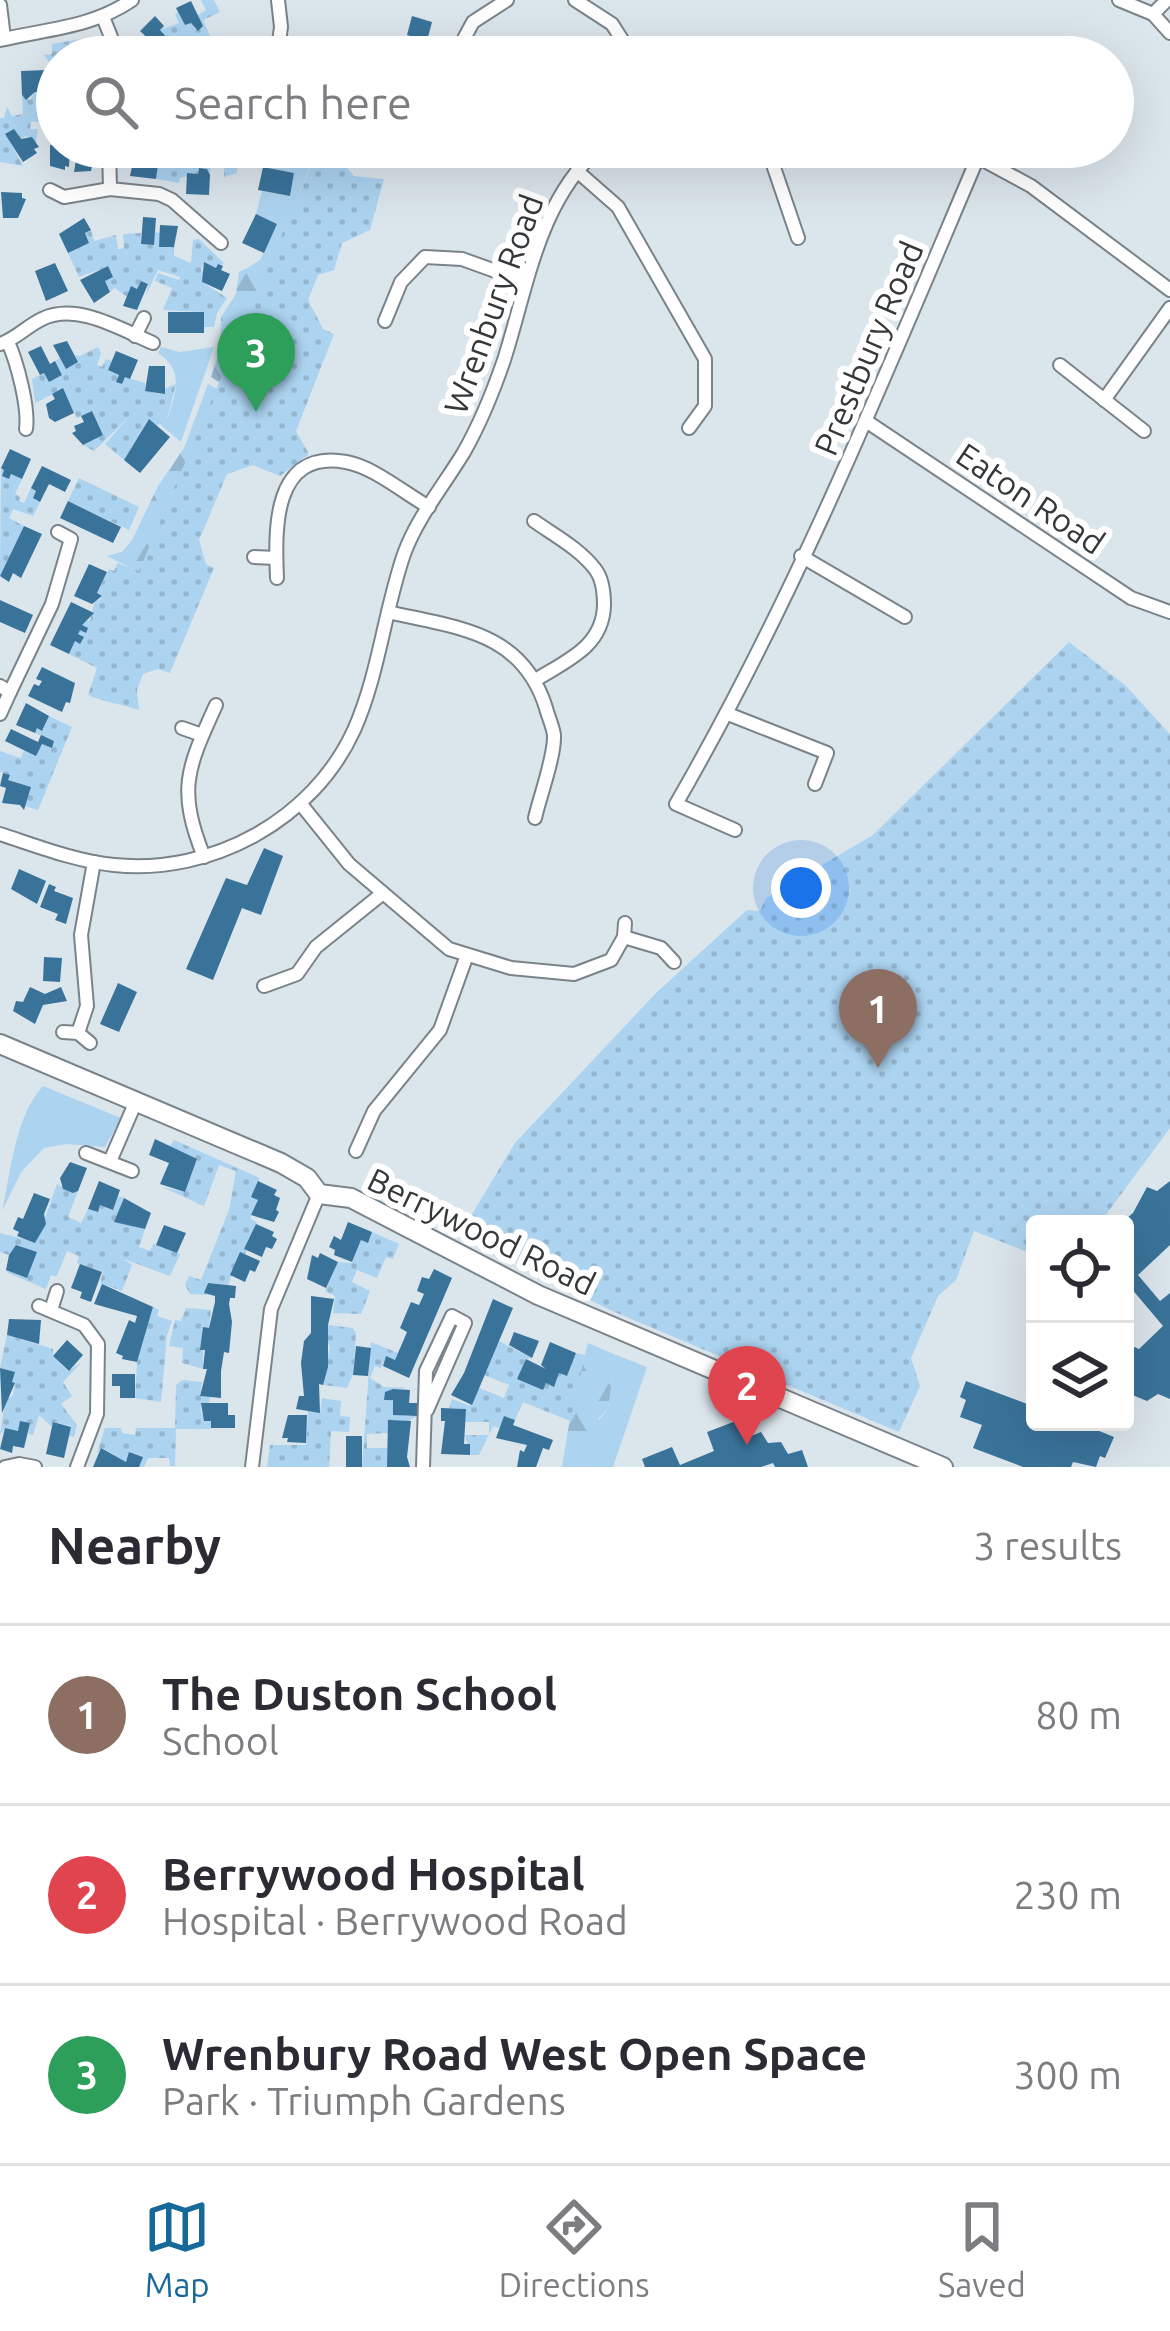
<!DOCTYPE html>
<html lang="en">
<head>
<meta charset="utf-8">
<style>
  body { margin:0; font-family:Ubuntu,sans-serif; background:#f2f2f3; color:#2b2b33 }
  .controls { position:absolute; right:36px; bottom:36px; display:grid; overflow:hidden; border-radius:12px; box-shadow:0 12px 48px #0002 }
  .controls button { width:108px; height:108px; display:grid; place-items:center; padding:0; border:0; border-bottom:3px solid #e1e1e2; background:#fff; color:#2b2b33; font:60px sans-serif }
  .you { position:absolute; left:801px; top:888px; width:42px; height:42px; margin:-30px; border:9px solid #fff; border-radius:50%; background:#1a73e8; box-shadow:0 0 0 18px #1a73e833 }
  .badge { display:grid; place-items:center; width:78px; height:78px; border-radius:50%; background:#17699a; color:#fff; font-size:39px; font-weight:700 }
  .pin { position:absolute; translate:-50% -99px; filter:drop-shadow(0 3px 6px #0008) }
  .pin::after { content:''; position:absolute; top:63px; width:42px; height:36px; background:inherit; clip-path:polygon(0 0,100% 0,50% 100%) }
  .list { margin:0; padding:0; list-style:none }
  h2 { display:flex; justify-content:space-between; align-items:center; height:156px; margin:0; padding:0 48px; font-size:51px }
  h2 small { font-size:39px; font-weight:400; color:#7c7c81 }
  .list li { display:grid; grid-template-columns:78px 1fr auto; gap:36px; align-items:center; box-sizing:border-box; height:180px; padding:0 48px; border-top:3px solid #e1e1e2 }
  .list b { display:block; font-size:45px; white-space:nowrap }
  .list p { margin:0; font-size:39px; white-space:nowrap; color:#7c7c81 }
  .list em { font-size:39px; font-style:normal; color:#7c7c81 }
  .icon { flex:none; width:66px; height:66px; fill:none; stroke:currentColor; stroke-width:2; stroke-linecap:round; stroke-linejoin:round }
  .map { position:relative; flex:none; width:1170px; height:1467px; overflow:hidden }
  .search { position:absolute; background:#fff; box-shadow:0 12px 48px #0002; left:36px; right:36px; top:36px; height:132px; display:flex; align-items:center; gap:30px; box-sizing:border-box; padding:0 42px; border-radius:66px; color:#7c7c81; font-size:45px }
  .sheet { height:696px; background:#fff }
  nav { display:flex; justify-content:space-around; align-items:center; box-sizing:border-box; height:168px; border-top:3px solid #e1e1e2; background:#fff; font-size:33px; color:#7c7c81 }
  nav a { display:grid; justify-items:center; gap:6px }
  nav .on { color:#17699a }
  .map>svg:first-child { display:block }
</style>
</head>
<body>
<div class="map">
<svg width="1170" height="1467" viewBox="0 0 1170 1467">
  <defs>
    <pattern id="forest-firs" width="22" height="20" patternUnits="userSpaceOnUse" patternTransform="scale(3)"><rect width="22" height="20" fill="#acd3f0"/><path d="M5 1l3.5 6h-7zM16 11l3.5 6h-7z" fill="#95b6cf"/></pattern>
    <pattern id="park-dots" width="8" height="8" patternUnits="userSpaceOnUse" patternTransform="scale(3)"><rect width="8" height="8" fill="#acd3f0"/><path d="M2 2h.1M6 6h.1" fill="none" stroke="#95b6cf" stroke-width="1.8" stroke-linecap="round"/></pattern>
  </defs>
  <rect width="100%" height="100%" fill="#dbe5ec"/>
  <!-- grass -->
  <g fill="#acd3f0">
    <path d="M264,157L311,164L266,276L249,267L260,260L277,224L256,214L262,191L290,196L294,173L263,167Z"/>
    <path d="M161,347L180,352L214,347L181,442L160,424L166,423C175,396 186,371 158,353Z"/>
    <path d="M43,1086L121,1118L105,1147L66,1144L44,1148L21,1172L2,1211C11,1172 15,1116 43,1086Z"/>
    <path d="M616,1355L647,1367L613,1467H577L581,1445L608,1408Z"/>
  </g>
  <!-- forest -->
  <g fill="url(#forest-firs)">
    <path d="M249,267L266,276L220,383L211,377L220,349L221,317L236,294L239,272Z"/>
    <path d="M208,384L217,389L139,572L107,556L122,552L132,540L158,486L184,448Z"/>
    <path d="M588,1343L616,1355L608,1408L599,1418L597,1434L581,1446L577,1467H562L574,1394Z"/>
  </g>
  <!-- park -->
  <g fill="url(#park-dots)">
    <path d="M201,0H214L220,12L203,20L214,45L199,53L201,57H167L176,48L160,30L179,23L175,14L178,12L185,25L191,23L196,30L202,29L198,15L206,10Z"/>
    <path d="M82,39L70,43L72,57H57V145H50V130L44,129V123L31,121L30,129H38L36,143L26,136L21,139L6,134L23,166L0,162V118H4L7,107L12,116L23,114L22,95L30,100L35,92L48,91L49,62L44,55L52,54V44Z"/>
    <path d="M159,147H205L238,153L237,173L224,177V159L211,158L210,175L207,169L199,168L198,174L180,178L179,183L156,179L158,165L173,168L175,163L158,159Z"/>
    <path d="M319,147H345L342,162L354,176L384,179L370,230L342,243L334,270L318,275L308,300L323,329L334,334L296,431L309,454L280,476L253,465L227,474L199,540L206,564L214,568L170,673L158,669L143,674L137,690L139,710C122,704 104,702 88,695L97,668L69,654L80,630L85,632L82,625L85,620L90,621L95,599L99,601L102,597L97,593L109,569L114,571L118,563L139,571Z"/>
    <path d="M91,230L94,241L116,235L118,249L124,248L123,234L141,233V244L153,245L155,232L160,233V247H174V256L191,263L193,240L199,239L224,263L216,268L204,263L201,270L206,273L202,282L227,298L217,313L214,327H204V312L163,310L172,288L155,281L158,273L179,280L180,277L158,270L146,295L148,284L141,281L137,289L131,287L127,297L115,288L110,292L105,281L107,267L79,277L68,253L89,243L85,233Z"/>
    <path d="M98,347L101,353L97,365L102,367L106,359L112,361L108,370L119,375L117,382L122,384L125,377L145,383V390C162,396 161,388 176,384L166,423L155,425L148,420L124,460L105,444L129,417L94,451L83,445L103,435L92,411L77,418L62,389L35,403L32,379L44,373L49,381L62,375L55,361L60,358L66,368L78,362L75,355L80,356Z"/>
    <path d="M1,468L4,470L2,476L9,479L11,474L22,479L15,494L20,497L19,501L24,503L31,488L36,491L33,498L40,502L33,516L13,509L9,518L24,526L0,576Z"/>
    <path d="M79,478L139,507L129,530L68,501Z"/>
    <path d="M1069,642L1126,686L1170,734V1128L1099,1224H1035V1255L974,1231L956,1280L938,1296L911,1358L920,1386L899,1432L610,1310L460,1234L515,1143L656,993L747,910L760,911L766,898L873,835Z"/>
    <path d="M49,716L72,727L38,810L25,806L31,787L8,780L9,775L0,772V751L21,758L24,750L36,755L42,744L54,741L35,733L37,728L43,730Z"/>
    <path d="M174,1140L260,1178L252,1197L258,1200L250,1219L257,1222L245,1254L240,1253L228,1285L207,1283L206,1295L190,1294L185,1285L189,1276L201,1280L229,1210L236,1171L219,1165L204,1206L162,1187L185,1192L197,1160L169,1148Z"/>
    <path d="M57,1184L73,1193L78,1191L68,1217L81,1223L88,1209L97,1212L100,1205L113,1210L118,1196L124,1198L115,1221L145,1229L139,1247L150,1251L153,1244L180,1254L170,1276L124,1259L132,1265L122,1291L100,1283L103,1272L77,1263L79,1256L67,1251L57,1276L51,1275L46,1289L8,1273L6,1270L36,1253L17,1245L9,1255L0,1252V1233L35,1242C45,1222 48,1208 57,1184Z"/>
    <path d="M372,1232L399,1244L393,1259L386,1257L377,1278L357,1270L352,1282L370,1291L361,1314L333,1313L335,1296L325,1291L338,1262L352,1263L361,1240L368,1243Z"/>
    <path d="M153,1307L159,1310L157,1316L172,1321L167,1335L161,1402L135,1398L137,1362Z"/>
    <path d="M186,1308L211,1310L209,1328H203V1369L182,1363L183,1348L169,1346L175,1320L181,1321Z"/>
    <path d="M328,1325L353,1328L356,1333L353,1375L347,1388L323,1385L330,1345L327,1344Z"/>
    <path d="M7,1335L53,1349V1356L68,1371L81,1363L63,1382L72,1396L61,1404L77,1425L74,1437L69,1436L71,1426L54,1422L52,1427L39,1415L33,1435L28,1434L30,1423L21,1422L18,1431L5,1428L0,1435L5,1401L13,1395L15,1384L12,1382L14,1372L0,1368Z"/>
    <path d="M499,1341L532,1358L526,1359L518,1379L543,1389L546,1383L554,1386L559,1373L567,1376L576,1353L585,1355L570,1421L523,1402L515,1420L504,1416L500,1428L493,1426L479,1455H470L465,1435H489V1422H465V1409L449,1408L452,1399L470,1406L479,1388L504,1398L509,1385L484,1375Z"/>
    <path d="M371,1342L398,1353L395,1360L386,1357L381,1368L375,1366L370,1378L384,1387L409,1388L394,1389V1415L417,1416L388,1433L367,1434V1448H388L387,1467H362Z"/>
    <path d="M182,1380L202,1382L200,1396L210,1397L209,1403L201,1404V1413L211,1421V1429H176L175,1466H170L169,1458H148L144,1467H139L142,1456L130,1452L126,1462L102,1448L97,1453L105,1428H121L122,1433L135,1435L136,1428H175L176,1385Z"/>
    <path d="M322,1398L341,1401L340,1416L350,1417L349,1432L331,1431L329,1467H267L270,1445H306L308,1411L320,1412Z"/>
  </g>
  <!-- building -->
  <g fill="#3a739a">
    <path d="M191,1L203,26L198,31L191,23L185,25L176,8Z"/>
    <path d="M155,16L164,26L160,30L176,48L167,57H146L156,46L140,31Z"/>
    <path d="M412,16L432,22L427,41L407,35Z"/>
    <path d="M47,70L46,92H35L26,100L22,95L21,71Z"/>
    <path d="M14,129L21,139L32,137L39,147L34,149L37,153L23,162L5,134Z"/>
    <path d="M50,145L70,147L69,167L65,166V170L50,166Z"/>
    <path d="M78,147H96L91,171L74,172Z"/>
    <path d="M133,162L158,165L156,179L130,176Z"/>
    <path d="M263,167L294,173L290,196L258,190Z"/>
    <path d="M199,168L207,169L210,175L209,195L186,194L187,173L198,174Z"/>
    <path d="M1,192L22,193V198L26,199L18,218H3Z"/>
    <path d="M256,214L277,224L264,253L242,243Z"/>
    <path d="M143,217L156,218L154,245L141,244Z"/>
    <path d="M84,218L91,230L85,233L89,243L68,253L59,234Z"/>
    <path d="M160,225L178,226L174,247H159Z"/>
    <path d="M204,262L216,268L218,264L223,266L221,270L230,274L222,291L202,282Z"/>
    <path d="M55,263L68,291L46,301L35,271Z"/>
    <path d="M108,266L113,277L105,281L110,292L94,303L80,280Z"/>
    <path d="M141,281L148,284L137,310L123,306L131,286L137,289Z"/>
    <rect x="168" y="312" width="36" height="21"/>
    <path d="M67,341L78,362L66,369L53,345Z"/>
    <path d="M41,346L50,364L55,361L62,375L49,382L44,373L40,375L28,352Z"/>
    <path d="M116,351L138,360L130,379L125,377L122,384L116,382L119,375L108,370Z"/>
    <path d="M149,366H165V394L145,391Z"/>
    <path d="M63,388L74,413L55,422L49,418L46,404L55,399L52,394Z"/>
    <path d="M92,411L103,435L83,445L72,433L76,431L74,426L84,422L81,416Z"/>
    <path d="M149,419L170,437L140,473L124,460Z"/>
    <path d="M10,449L31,459L22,479L11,474L9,479L2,476L4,470L1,468Z"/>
    <path d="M42,466L71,480L65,492L49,484L40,502L33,498L36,491L31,488Z"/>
    <path d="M68,501L121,527L113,543L60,518Z"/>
    <path d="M24,526L42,534L21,578L13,573L9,582L0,576Z"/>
    <path d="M89,564L107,572L97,593L102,596L92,604L74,596Z"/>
    <path d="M0,600L33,615L25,633L0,622Z"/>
    <path d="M71,602L94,613L82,625L88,628L86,633L80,630L78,634L84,637L80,644L75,641L69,654L50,645Z"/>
    <path d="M42,667L75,683L70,703L66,702L62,712L28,696L34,684L39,686L42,681L36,679Z"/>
    <path d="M26,703L49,716L42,731L37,728L35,733L16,725Z"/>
    <path d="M11,729L38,742L41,735L54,741L52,748L42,744L36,756L5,741Z"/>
    <path d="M3,773L10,775L8,780L31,787L24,810L20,805L2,803L6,788L0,786Z"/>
    <path d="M264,848L283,856L261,915L242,908L213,980L186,969L226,878L247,885Z"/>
    <path d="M19,869L46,881L37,904L11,889Z"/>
    <path d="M49,884L56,887L54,891L73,898L66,924L55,920L58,914L40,907Z"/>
    <path d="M44,957L62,958L60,982L43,981Z"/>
    <path d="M118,983L137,992L119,1032L100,1024Z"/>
    <path d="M30,987L45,994L61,987L67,1001L43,1005L35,1024L13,1011L16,1001L23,1002Z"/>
    <path d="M155,1139L197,1159L185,1192L160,1184L169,1163L149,1155Z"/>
    <path d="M70,1162L87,1168L78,1191L73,1193L63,1189L60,1178Z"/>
    <path d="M99,1181L120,1190L113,1210L100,1205L98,1212L88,1209Z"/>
    <path d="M258,1181L277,1190L274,1195L280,1198L276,1210L279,1212L274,1222L251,1215L258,1200L251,1197Z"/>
    <path d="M1170,1181V1245L1138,1275L1160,1301L1170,1293V1399L1158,1394L1147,1401L1125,1392V1343L1139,1349L1163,1326L1125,1281V1224H1120L1133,1213L1147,1187L1157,1191Z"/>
    <path d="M34,1193L50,1199L44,1214L46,1224L35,1243L17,1236L19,1232L13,1229L18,1217L23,1219Z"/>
    <path d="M124,1198L151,1213L145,1229L114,1222Z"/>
    <path d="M348,1222L372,1232L368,1243L361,1240L352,1262L334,1255L335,1250L329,1247L334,1236L341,1240Z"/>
    <path d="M256,1224L274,1232L272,1236L277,1239L272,1249L266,1247L262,1257L244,1249Z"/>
    <path d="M164,1225L186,1233L177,1253L156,1245Z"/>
    <path d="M16,1245L37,1252L27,1278L6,1270L9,1255Z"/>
    <path d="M240,1252L260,1261L255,1272L250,1270L245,1282L230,1275Z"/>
    <path d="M320,1253L338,1262L326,1288L307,1279L312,1255L318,1258Z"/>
    <path d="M80,1264L102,1272L91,1302L80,1298L82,1292L71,1288Z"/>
    <path d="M434,1269L452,1278L409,1378L383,1366L386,1356L395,1360L407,1332L400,1328L411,1302L419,1305L424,1294L417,1291L422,1277L429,1279Z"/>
    <path d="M208,1283L236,1286L235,1298H230L229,1304L232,1322L229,1353L224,1352L221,1371V1398L200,1396L207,1369H203L205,1350H200L203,1327L209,1328L215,1302V1296L204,1293Z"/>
    <path d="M102,1284L153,1307L137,1362L122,1359L123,1356L116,1353L129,1320L135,1323L137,1316L94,1304Z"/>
    <path d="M311,1296L334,1299L328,1325V1367L323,1385L319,1384L320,1413L296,1409L299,1396H304L301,1363L304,1341L311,1333Z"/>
    <path d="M493,1299L513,1308L472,1405L451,1395L464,1373Z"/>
    <path d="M9,1319L41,1320L39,1344L7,1335Z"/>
    <path d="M514,1332L539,1341L532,1358L509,1345Z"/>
    <path d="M67,1340L83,1355L69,1371L53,1356Z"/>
    <path d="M550,1342L576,1353L567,1376L559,1373L554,1387L546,1383L543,1390L517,1379L526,1359L546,1369L541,1365Z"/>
    <path d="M356,1346L371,1348L368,1376L353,1375Z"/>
    <path d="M0,1368L15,1372L12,1382L15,1383L2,1413Z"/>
    <path d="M112,1374H135V1398H120V1386H112Z"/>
    <path d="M966,1381L1035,1407V1422H1077L1114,1437L1105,1458L1100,1456L1096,1467L1073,1462L1071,1467H1023L973,1448L982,1425L960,1417L966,1400L960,1397Z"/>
    <path d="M393,1389L410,1390L409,1403H417V1416L393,1415V1400H384L385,1392Z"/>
    <path d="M201,1403H228V1415H235V1428H211V1421H204Z"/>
    <path d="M441,1408L466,1409L464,1444H470V1455L441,1454L445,1421H441Z"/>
    <path d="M288,1415H307L306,1443L287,1442L288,1438H282Z"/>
    <path d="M504,1416L515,1420L513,1425L553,1440L549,1450L543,1448L536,1467H517L520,1450L524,1452L527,1445L496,1438Z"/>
    <path d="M388,1420L411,1421L407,1457L410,1467H387Z"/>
    <path d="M20,1421L30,1423L24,1448L13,1446L12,1453L0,1449L5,1428L18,1431Z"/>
    <path d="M736,1421L744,1439L761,1432L768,1443L781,1442L788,1454L802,1450L808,1467H775L773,1463L761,1467H645L642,1459L672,1447L680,1465L714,1451L707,1432Z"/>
    <path d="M53,1422L71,1427L64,1458L46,1454Z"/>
    <rect x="346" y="1436" width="16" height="31"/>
    <path d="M101,1448L126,1462L129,1452L143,1457L139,1467H93Z"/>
  </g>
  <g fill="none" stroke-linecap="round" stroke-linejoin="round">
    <!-- street casing -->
    <g stroke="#7a838a" stroke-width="16">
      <g id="street">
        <path d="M575,0L612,24L633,57"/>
        <path d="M1119,0L1153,14"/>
        <path d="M1167,0L1153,14L1170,33"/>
        <path d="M0,5L4,38"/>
        <path d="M103,17L119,57"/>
        <path d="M0,40C46,29 91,28 132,0"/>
        <path d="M277,57L281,27L278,0"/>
        <path d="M454,57L473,22L507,0"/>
        <path d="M109,147L110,189L159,194L172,200L221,243"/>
        <path d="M767,147L798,238"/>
        <path d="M959,147L1031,186L1170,290"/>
        <path d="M577,171L618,207L705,359V406L689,428"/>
        <path d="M50,190L64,197L110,189"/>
        <path d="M385,321L401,282L425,257L462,259L526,282"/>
        <path d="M135,336L144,318"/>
        <path d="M8,342C17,362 29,407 26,429"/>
        <path d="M0,344C16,339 27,326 42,319C77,302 120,329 153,343"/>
        <path d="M1060,365L1144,431"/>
        <path d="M1104,400L1170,308"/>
        <path d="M866,421L1131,598L1170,612"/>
        <path d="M534,521C554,535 580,549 595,569C603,579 604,593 604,605C603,646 568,660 537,679"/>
        <path d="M801,556L905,617"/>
        <path d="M254,557L276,558"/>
        <path d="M277,578C275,530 272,449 346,462C374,467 404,493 429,507"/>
        <path d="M388,612C457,628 522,631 546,708C548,716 553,727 554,735C555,756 540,796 535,818"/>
        <path d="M0,686L10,692L52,604L71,539L58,532"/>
        <path d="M0,714L10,692"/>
        <path d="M728,714L827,753L815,784"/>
        <path d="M182,728L202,735"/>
        <path d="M300,803L349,864L449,949L511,968L574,974L611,960L624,937L625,923"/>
        <path d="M735,830L676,804C795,598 885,376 978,157"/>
        <path d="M0,834C37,846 75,861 114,865C212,875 313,820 354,730C379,674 384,612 404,554C417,518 444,485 464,452C481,422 493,392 504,360C528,285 538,202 600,147"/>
        <path d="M204,857C177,789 187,769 216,705"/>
        <path d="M624,937L661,948L674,962"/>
        <path d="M264,986L297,974L316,947L383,893"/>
        <path d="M63,1032L78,1033L90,1043"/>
        <path d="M78,1033L87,1006L81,935L94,862"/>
        <path d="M356,1151L374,1111L440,1030L467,955"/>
        <path d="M86,1153L132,1171"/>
        <path d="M111,1159L137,1099"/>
        <path d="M39,1306L84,1325L98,1344L97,1414L77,1467"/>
        <path d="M51,1310L57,1291"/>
        <path d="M5,1467L19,1464L35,1467"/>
        <path d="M252,1467L271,1309L319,1194"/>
        <path d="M423,1467L426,1371L452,1316L465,1323L427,1410"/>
      </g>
    </g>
    <!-- secondary casing -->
    <g stroke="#7a838a" stroke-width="22">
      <path id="secondary" d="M0,1044L281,1163L307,1178L319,1194L351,1198L538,1295L943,1467"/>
    </g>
    <!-- street -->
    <use href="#street" stroke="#fff" stroke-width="12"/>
    <!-- secondary -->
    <use href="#secondary" stroke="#fff" stroke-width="18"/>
  </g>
  <g text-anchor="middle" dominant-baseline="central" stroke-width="12" stroke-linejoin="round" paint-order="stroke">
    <!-- street labels -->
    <g font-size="33" fill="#34383b" stroke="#fff">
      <text transform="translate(493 304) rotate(-70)">Wrenbury Road</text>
      <text transform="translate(868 348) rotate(-67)">Prestbury Road</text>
      <text transform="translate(1031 498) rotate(34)">Eaton Road</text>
      <text transform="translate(482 1231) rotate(26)">Berrywood Road</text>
    </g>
  </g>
</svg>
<div class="controls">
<button><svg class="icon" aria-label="locate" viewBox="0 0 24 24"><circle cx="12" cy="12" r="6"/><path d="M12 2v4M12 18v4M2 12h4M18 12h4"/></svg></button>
<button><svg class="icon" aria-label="layers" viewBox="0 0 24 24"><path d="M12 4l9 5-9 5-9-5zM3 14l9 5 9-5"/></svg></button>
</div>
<div class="you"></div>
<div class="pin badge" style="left:878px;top:1068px;background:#8d6e63">1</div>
<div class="pin badge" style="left:747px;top:1445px;background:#e0444e">2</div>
<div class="pin badge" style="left:256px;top:412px;background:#2e9e5b">3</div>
<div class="search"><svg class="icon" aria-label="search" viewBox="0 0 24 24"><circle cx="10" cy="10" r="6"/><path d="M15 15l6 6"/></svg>Search here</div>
</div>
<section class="sheet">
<h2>Nearby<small>3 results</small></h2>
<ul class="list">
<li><span class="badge" style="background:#8d6e63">1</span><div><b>The Duston School</b><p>School</p></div><em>80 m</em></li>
<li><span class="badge" style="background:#e0444e">2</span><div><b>Berrywood Hospital</b><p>Hospital · Berrywood Road</p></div><em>230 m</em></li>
<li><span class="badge" style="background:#2e9e5b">3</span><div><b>Wrenbury Road West Open Space</b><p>Park · Triumph Gardens</p></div><em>300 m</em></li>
</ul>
</section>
<nav>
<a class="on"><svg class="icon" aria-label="map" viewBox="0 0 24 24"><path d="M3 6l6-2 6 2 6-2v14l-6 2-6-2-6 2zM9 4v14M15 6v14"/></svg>Map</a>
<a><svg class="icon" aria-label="directions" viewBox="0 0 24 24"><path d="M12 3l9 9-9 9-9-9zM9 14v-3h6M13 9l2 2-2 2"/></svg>Directions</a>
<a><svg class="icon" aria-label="saved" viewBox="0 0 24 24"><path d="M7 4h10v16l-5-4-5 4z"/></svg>Saved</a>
</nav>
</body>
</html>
